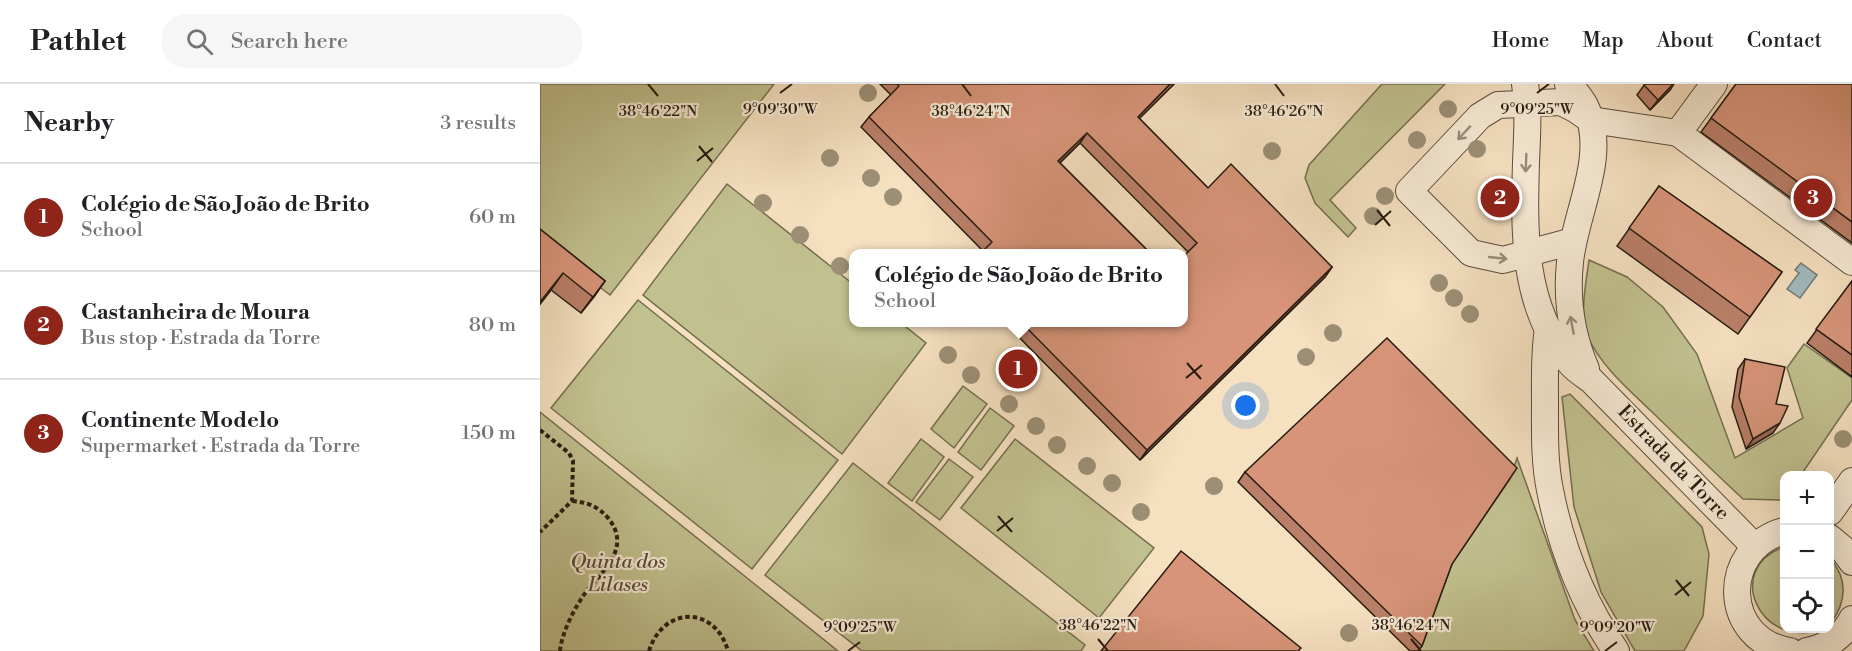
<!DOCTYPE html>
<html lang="en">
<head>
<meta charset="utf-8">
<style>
  body { margin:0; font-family:"Libre Bodoni",serif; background:#f6f6f6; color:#202124 }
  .controls { position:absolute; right:18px; bottom:18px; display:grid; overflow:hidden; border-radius:12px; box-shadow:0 6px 24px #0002 }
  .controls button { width:54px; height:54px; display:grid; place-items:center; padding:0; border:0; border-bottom:2px solid #e0e0e0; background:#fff; color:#202124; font:30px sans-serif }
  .you { position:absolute; left:706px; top:322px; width:21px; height:21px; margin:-15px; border:4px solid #fff; border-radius:50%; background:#1a73e8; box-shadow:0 0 0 9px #1a73e833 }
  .badge { display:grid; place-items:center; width:39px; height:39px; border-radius:50%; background:#8f2418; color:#fff; font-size:20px; font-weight:700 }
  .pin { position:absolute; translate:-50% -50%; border:3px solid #fff; box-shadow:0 2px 6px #0006 }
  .popup { position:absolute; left:309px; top:165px; width:339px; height:78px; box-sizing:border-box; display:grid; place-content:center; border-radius:12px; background:#fff; filter:drop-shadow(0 2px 4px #0005); font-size:20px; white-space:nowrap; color:#757577 }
  .popup b { font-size:22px; color:#202124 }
  .popup::after { content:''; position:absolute; left:50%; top:100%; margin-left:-12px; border:12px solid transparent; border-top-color:#fff }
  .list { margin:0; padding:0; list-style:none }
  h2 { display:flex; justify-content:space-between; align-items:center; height:78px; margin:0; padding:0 24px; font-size:26px }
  h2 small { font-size:20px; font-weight:400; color:#757577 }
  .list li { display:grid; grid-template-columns:39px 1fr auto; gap:18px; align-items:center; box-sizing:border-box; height:108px; padding:0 24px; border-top:2px solid #e0e0e0 }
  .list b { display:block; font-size:22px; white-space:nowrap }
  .list p { margin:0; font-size:20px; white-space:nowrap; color:#757577 }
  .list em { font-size:20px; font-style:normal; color:#757577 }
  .icon { flex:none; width:33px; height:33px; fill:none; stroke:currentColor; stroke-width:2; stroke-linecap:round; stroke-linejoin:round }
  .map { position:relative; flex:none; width:1312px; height:567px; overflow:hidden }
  header { display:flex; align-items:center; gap:36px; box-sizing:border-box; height:84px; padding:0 30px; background:#fff; border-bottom:2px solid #e0e0e0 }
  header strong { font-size:28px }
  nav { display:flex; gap:33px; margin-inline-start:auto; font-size:21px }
  .search { width:420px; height:54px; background:#f6f6f6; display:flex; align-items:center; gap:15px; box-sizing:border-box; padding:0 21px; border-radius:24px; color:#757577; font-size:22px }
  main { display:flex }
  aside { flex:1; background:#fff }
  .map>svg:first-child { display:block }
</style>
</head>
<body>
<header>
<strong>Pathlet</strong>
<div class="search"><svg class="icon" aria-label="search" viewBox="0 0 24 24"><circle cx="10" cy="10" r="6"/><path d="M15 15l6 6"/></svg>Search here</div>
<nav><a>Home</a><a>Map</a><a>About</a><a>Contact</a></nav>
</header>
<main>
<aside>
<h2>Nearby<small>3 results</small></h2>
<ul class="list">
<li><span class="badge">1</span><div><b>Colégio de São João de Brito</b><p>School</p></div><em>60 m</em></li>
<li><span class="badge">2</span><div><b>Castanheira de Moura</b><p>Bus stop · Estrada da Torre</p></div><em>80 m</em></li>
<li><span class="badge">3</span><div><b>Continente Modelo</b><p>Supermarket · Estrada da Torre</p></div><em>150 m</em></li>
</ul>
</aside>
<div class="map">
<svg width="1312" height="567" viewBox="0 0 1312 567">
  <rect width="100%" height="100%" fill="#f5e0c0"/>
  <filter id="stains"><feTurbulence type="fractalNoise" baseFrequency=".00333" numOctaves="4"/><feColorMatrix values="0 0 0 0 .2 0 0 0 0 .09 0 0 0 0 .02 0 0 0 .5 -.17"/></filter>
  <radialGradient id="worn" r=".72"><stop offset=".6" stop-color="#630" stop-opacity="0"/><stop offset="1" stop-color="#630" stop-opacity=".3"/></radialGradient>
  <!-- green -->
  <g fill="#c1c18f" stroke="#746e50" stroke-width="1.5">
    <path d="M0,0H234L70,211L0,157Z"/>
    <path d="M842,0H905L790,116L816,144L808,153L775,119L765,94L769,81Z"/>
    <path d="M187,100L313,200V238L361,239L386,259L302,370L103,211Z"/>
    <path d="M1049,176L1087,193L1123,223L1157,270L1195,374L1263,334L1247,284L1264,260L1312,294V316L1261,391L1244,392V416L1203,415C1172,386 1141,356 1110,326C1088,305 1061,282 1048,253C1039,230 1046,199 1049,176Z"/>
    <path d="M98,216L298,376L212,485L11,324Z"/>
    <path d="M423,302L447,320L414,364L391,345Z"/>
    <path d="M1030,310L1162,443L1169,470L1163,532L1144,567H1095L1061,508L1034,423L1022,313Z"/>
    <path d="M450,324L474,342L441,386L418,368Z"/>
    <path d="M0,328L298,567H0Z"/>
    <path d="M381,355L404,373L372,417L348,399Z"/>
    <path d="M475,355L614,464L559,534L421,424Z"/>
    <path d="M977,374L1035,536L1054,567H877L905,490L970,395Z"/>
    <path d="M409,375L433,393L400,436L376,418Z"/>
    <path d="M313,379L545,561L541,567H322L225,491Z"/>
    <path d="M1244,463V544L1283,545C1219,567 1183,484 1244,463Z"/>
    <path d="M1290,474C1308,495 1307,518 1290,540Z"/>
  </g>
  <!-- water -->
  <path fill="#a2babe" stroke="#707a79" stroke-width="1.5" d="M1261,179L1277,191L1260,214L1247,205L1259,189L1255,186Z"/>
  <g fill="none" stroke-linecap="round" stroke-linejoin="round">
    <!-- minor casing -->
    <g stroke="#5a4c3d" stroke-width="28">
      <g id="minor">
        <path d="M985,0C989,26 987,52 986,78C984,147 982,223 1030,279C1036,286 1044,291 1051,296L1215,463"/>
        <path d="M1028,0C1036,8 1043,16 1047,26C1067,74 1035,129 1030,178C1026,216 1031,250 1046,285"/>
        <path d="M1138,49L1174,0"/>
        <path d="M1033,157L963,176L931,169L869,107L940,32L958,21L1021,18L1035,25L1051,36L1138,49L1312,178"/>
        <path d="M1008,245C1004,269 1005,294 1005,318C1005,347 1004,377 1010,406C1021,463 1043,519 1076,567"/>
        <path d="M1290,428L1312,397"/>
        <path d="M1244,447C1179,465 1182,557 1250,567"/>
        <path d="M1290,454L1302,464L1312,478"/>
        <path d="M1267,567C1286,563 1303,553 1312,535"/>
      </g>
    </g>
    <!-- path -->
    <g stroke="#261b11" stroke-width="4" stroke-dasharray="4.5 3" stroke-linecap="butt">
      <path d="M0,346L29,369L33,377L32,417L0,448"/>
      <path d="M20,567C22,547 36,521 48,505C66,484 91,462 68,434C58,422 46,418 32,417"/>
      <path d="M109,567C123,522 175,521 188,567"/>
    </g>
    <!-- minor -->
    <use href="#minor" stroke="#f8ebd6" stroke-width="26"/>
  </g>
  <!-- trees -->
  <g fill="#9c8f75">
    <circle cx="328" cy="9" r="9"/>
    <circle cx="908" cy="25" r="9"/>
    <circle cx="877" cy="56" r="9"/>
    <circle cx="937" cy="65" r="9"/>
    <circle cx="732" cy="67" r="9"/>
    <circle cx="290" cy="74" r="9"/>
    <circle cx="331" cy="94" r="9"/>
    <circle cx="845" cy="112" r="9"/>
    <circle cx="353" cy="113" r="9"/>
    <circle cx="223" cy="119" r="9"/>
    <circle cx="833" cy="132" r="9"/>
    <circle cx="260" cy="151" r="9"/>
    <circle cx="300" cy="182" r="9"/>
    <circle cx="899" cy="199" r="9"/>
    <circle cx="914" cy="214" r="9"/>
    <circle cx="930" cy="230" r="9"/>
    <circle cx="793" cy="249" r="9"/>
    <circle cx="408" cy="271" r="9"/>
    <circle cx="766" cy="273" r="9"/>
    <circle cx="431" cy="291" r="9"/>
    <circle cx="469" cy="320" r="9"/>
    <circle cx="496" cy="342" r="9"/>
    <circle cx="1303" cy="355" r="9"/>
    <circle cx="517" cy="361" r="9"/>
    <circle cx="547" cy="382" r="9"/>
    <circle cx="572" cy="399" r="9"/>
    <circle cx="674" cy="402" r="9"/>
    <circle cx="601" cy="428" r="9"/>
    <circle cx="809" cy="549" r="9"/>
  </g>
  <!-- wall -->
  <g fill="#b97f68" stroke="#261b11" stroke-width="1.5">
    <path d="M340,0H634L599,34L668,104L792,183L785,193L600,376L464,238H643L648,168L540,59L520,79L611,170L443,167L321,43L329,33L351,11Z"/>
    <path d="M1105,0L1130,6L1110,26L1097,11Z"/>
    <path d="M1196,0H1312V159L1161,48Z"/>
    <path d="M1119,102L1242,188L1198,250L1077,162Z"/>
    <path d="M0,145L65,197L41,229L11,206L0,220Z"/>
    <path d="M1312,197V293L1267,259Z"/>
    <path d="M1205,275L1236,320L1233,349L1206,365L1192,323L1198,285Z"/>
    <path d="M705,388L912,480L882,562L878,567H870L698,398Z"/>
  </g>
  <!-- shaded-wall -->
  <g fill="#966855" stroke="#261b11" stroke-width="1.5">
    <path d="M630,0H634L591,43L598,33Z"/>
    <path d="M1133,0H1134L1130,6L1110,26L1118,16Z"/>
    <path d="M547,49L540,59L511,87L518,77Z"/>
    <path d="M792,183L785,193L600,376L607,366Z"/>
    <path d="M23,189L11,206L0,220V218Z"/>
    <path d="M65,197L54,213L41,229Z"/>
    <path d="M1240,339L1233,349L1206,365L1213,355Z"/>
  </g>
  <!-- building -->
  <g fill="#d79479" stroke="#261b11" stroke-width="1.5">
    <path d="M357,0H630L598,33L668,104L691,80L792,183L607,366L481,238H643V173L657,159L547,49L518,77L611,170H440L452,158L329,33L359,2Z"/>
    <path d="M1105,0H1133L1118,16L1104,1Z"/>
    <path d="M1196,0H1312V138L1171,34Z"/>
    <path d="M1119,102L1242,188L1210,233L1089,144Z"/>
    <path d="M0,145L65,197L53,213L23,189L0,218Z"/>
    <path d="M1312,197V271L1276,245Z"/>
    <path d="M847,254L977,384L912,480L882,562L705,388Z"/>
    <path d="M1205,275L1245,283L1236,320L1248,322L1240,339L1213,355L1199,313Z"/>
    <path d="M641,467L761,564L759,566V567H561Z"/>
  </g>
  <!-- one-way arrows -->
  <defs><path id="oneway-shaft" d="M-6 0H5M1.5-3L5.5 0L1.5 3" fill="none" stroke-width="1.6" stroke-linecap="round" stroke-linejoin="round" transform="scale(1.5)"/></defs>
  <g stroke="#9a8d7d">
    <use href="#oneway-shaft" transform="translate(924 49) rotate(133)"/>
    <use href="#oneway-shaft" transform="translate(986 79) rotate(92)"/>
    <use href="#oneway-shaft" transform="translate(958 174) rotate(6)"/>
    <use href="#oneway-shaft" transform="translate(1032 241) rotate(-101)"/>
  </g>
  <!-- ticks -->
  <path fill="none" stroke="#261b11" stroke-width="2" d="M108,0L118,12M422,0L431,12M735,0L744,12M240,9L252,0M997,9L1009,0M159,62L172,78M157,77L173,64M837,126L850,142M835,141L851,127M647,279L661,295M646,294L662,281M458,432L472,448M457,447L473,434M1136,496L1149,512M1135,511L1151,498M558,555L568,567M871,555L881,567M308,567L320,558M1065,567L1077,558"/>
  <g text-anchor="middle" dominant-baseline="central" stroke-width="4.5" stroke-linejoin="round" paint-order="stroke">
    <!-- street labels -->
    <g font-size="20" fill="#261b11" stroke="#f8ebd6">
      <text transform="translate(1133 379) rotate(46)">Estrada da Torre</text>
    </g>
    <!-- park labels -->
    <g font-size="20" font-style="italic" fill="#544d37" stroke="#f8ebd6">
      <text x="78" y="478">Quinta dos<tspan x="78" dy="23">Lilases</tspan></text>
    </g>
  </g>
  <g font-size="15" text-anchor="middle" fill="#261b11" stroke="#f8ebd6" stroke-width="4.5" stroke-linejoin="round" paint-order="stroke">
    <text x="240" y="30">9°09'30"W</text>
    <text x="997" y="30">9°09'25"W</text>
    <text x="118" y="32">38°46'22"N</text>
    <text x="431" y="32">38°46'24"N</text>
    <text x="744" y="32">38°46'26"N</text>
    <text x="558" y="546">38°46'22"N</text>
    <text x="871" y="546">38°46'24"N</text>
    <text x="320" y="548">9°09'25"W</text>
    <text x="1077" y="548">9°09'20"W</text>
  </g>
  <rect width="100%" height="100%" filter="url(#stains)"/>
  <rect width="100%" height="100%" fill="url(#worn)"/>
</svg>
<div class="controls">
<button>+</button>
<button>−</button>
<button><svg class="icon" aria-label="locate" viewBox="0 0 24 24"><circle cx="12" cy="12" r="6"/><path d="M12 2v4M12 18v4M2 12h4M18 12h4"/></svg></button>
</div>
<div class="you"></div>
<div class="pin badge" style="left:478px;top:285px">1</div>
<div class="popup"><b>Colégio de São João de Brito</b>School</div>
<div class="pin badge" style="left:960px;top:114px">2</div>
<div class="pin badge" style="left:1273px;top:114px">3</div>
</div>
</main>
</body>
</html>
